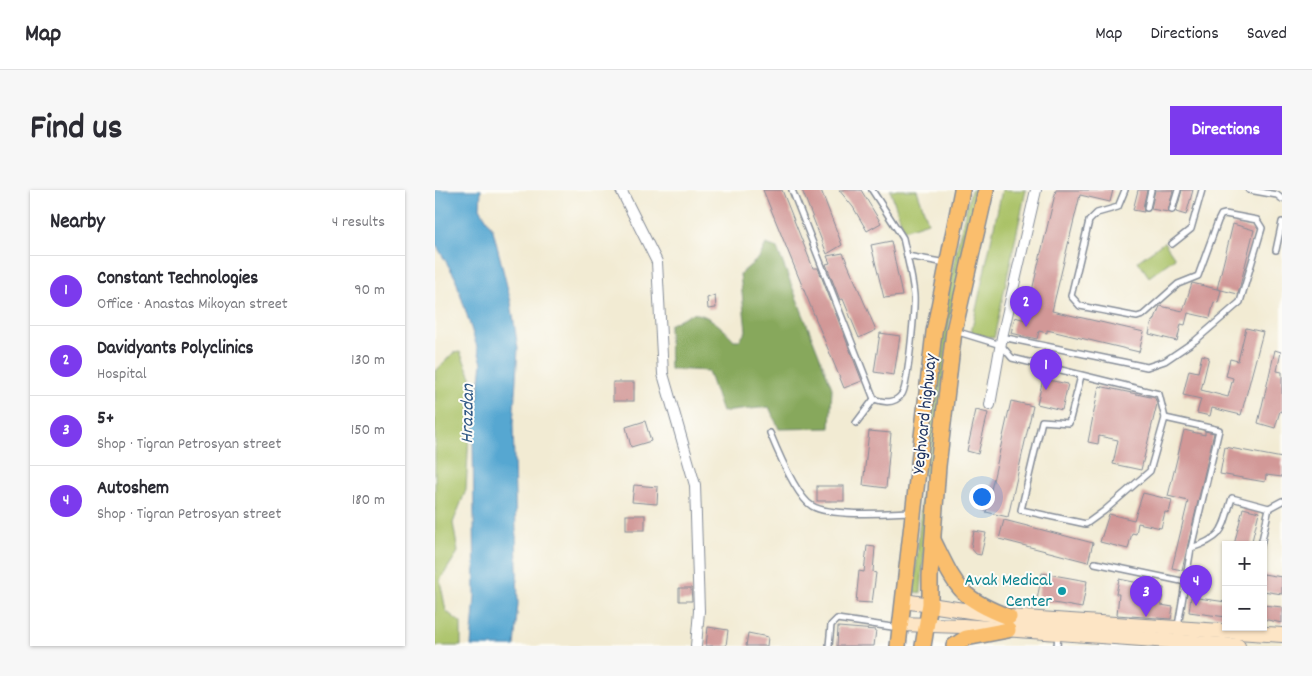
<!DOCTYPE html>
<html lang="en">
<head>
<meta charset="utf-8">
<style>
  body { margin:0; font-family:Dekko,sans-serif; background:#f7f7f7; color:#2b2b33 }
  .controls { position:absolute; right:15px; bottom:15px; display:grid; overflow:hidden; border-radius:0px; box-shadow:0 1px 4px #0004 }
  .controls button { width:45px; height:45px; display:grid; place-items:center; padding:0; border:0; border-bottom:1px solid #e1e1e2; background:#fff; color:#2b2b33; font:25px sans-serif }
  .you { position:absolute; left:546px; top:306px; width:18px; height:18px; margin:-12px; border:4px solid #fff; border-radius:50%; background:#1a73e8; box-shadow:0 0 0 8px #1a73e833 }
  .badge { display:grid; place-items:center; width:32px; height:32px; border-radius:50%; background:#7c3aed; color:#fff; font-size:16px; font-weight:700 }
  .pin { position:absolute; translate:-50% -41px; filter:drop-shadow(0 1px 2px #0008) }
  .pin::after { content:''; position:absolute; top:26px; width:18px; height:15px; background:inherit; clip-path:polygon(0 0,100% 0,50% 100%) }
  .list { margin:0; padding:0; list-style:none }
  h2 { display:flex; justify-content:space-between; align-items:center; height:65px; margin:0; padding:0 20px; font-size:21px }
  h2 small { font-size:16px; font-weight:400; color:#7c7c81 }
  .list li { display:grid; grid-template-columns:32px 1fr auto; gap:15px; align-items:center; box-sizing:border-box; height:70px; padding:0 20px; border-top:1px solid #e1e1e2 }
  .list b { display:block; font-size:19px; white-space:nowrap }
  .list p { margin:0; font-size:16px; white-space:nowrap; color:#7c7c81 }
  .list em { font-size:16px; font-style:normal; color:#7c7c81 }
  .map { position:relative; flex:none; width:847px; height:456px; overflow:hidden; border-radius:0px }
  header { display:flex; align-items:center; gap:30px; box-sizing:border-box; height:70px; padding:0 25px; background:#fff; border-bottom:1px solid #e1e1e2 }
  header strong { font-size:24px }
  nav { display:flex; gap:28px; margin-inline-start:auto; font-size:18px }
  .intro { display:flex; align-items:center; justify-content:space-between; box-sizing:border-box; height:120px; padding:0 30px }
  h1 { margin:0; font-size:35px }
  .button { padding:12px 22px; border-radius:0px; background:#7c3aed; color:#fff; font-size:18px; font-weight:700 }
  main { display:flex; gap:30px; padding:0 30px }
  aside { flex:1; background:#fff; border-radius:0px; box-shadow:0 1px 4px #0004 }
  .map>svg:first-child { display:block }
</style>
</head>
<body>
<header>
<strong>Map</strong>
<nav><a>Map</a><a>Directions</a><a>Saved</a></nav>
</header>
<div class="intro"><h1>Find us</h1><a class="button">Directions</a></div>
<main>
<aside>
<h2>Nearby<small>4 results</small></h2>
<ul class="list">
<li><span class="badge">1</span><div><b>Constant Technologies</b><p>Office · Anastas Mikoyan street</p></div><em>90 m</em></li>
<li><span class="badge">2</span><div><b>Davidyants Polyclinics</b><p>Hospital</p></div><em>130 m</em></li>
<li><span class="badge">3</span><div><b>5+</b><p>Shop · Tigran Petrosyan street</p></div><em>150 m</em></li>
<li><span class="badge">4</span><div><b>Autoshem</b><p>Shop · Tigran Petrosyan street</p></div><em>180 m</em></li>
</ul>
</aside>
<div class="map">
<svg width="847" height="456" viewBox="0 0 847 456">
  <rect width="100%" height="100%" fill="#fdfcf7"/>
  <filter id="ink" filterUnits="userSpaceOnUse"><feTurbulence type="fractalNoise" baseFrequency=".02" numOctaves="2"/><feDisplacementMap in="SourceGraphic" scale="10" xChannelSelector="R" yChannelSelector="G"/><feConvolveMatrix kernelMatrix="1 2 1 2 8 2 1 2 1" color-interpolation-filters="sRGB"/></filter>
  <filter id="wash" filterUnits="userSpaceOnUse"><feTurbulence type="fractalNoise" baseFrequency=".0096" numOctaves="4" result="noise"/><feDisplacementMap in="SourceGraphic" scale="20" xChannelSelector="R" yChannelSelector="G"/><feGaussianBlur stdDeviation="1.12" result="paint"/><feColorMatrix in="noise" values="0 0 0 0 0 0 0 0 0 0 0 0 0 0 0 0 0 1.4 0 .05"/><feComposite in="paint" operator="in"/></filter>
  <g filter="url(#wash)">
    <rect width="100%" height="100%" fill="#f2ebd3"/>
    <!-- green -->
    <g fill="#aac268" stroke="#627863">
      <path d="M455,0H482L493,32L469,40Z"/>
      <path d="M536,0H543L516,120L496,287L489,286L503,152L523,52Z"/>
      <path d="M567,0H591L559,148L536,143Z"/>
      <path d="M729,52L740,68L714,87L703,71Z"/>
      <path d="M25,162L37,189L31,300L18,333L23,362L5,390L11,421L26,433V456H0V182L18,163Z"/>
      <path d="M487,304L494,305L486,403L479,402Z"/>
    </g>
    <!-- forest -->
    <path fill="#87a85c" stroke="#516c5d" d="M331,54L342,58L397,198L395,238L344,239L334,217L287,222L273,181L235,179L234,135C241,132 249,126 256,124C271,121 290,140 299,150H305L311,141L305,84L324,68Z"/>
    <!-- water -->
    <path fill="#56a7d1" stroke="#386b98" d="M0,0H46L45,18L58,40L76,112L83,159L78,234L83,414L79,456H36L40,406L38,250L47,173L20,87L0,53Z"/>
    <g id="blocks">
      <!-- building -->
      <g fill="#d29897">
        <path d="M328,0H347L378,78H383L427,191L409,198Z"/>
        <path d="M367,0H386L407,55L392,64Z"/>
        <path d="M404,0H426L446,33L432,41L418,17Z"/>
        <path d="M621,0H678L675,12L645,5L617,121L709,142L704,162L612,140V143L604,141L602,149L576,143L580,127L590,130Z"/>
        <path d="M703,0H712L708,17L709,22L698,20Z"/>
        <path d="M720,0H738L733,22L716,19Z"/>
        <path d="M747,0H758L751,25L741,22Z"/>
        <path d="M798,34L819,40L803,104L782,99Z"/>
        <path d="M456,51L467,106L449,108L436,55Z"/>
        <path d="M408,63L441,140L424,148L408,109L405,110L391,74L395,73L392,66Z"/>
        <path d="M757,93L786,100L783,113L779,112L775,128L753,123L750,135L746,134L742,151L714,144L717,131H719L725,116L748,121Z"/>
        <path d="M280,105L281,118L273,119L272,108Z"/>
        <path d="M811,138L828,142L806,225L777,218L775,226L762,223L766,209L748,205L754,180L763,182L767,165L774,167L766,200L793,207L798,188L791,186L795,169L803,171Z"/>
        <path d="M445,143L465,146L459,185L439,182Z"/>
        <path d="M840,160L846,162L842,181L847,182V222L845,221L840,238L823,233Z"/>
        <path d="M608,189L633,194L627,220L602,214Z"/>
        <rect x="178" y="192" width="21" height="19"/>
        <path d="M664,196L720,208L722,214L706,280L678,274L683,250L664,246L663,254L653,252Z"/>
        <path d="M576,211L598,216L573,327L551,322Z"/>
        <path d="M541,220L553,223L543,264L532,261Z"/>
        <path d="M210,231L216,251L196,257L191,237Z"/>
        <path d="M749,240L770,245V241L779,243L747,380L737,378L753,311L733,306Z"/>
        <path d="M434,241L456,243L451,298L428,295Z"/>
        <path d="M790,257L847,268V287L831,285L830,292L785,284Z"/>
        <path d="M199,295L223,297L222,314L197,312Z"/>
        <rect x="382" y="296" width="27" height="15"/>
        <path d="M708,303L737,310L734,323L730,322L726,338L703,333L701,344L697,343L693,359L665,352L674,324L699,330Z"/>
        <path d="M808,318L824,322L816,355H799Z"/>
        <rect x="191" y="325" width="19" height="15"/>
        <path d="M569,330L658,353L653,372L564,349Z"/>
        <path d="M539,341L551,343L546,365L541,364L536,358Z"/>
        <path d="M432,356L440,357L438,382L441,383L437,413L421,412L424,381L429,382Z"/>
        <path d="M607,383L652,391L647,418L602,410Z"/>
        <path d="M828,384L847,387V404L828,401Z"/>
        <path d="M684,389L729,398L726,415L738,417L736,429L682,425L684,404H681Z"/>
        <path d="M244,398H256L257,411H244Z"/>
        <path d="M756,407L791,412V427L754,422Z"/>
        <path d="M828,415L847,417V433L828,429Z"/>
        <path d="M273,437L293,440L291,456H271Z"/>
        <path d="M403,437L441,440L439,456H402Z"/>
        <path d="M313,443L333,447L332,456H311Z"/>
      </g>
    </g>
  </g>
  <g filter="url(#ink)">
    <use href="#blocks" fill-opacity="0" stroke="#868d98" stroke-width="1"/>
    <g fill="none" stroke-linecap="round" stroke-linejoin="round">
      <!-- lane casing -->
      <g stroke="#868d98" stroke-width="8">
        <g id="lane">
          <path d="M357,0L439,209C450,213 460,214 467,204C473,196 480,118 479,105C478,92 475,79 472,66"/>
          <path d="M437,0L468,48L472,66L511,73"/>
          <path d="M814,0L842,5L847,9"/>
          <path d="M712,18L716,0"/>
          <path d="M737,20L743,0"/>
          <path d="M737,54L756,39L767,0"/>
          <path d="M841,60L847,32"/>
          <path d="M520,141L566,155L577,168L724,204L730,228"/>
          <path d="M567,147L712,177L730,171L761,150L805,112L827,38L822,30L790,24L786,25L783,31L763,86L743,94L708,125L702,127L645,116L636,106L654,31L662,23L683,17L690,0"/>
          <path d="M646,186L634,233L607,231L586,320L651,334L669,321L715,281L730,228L784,240L756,358C790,347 787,339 797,308L834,318L847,311"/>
          <path d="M421,233L439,209"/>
          <path d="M335,243C342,260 362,307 377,316C396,327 454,323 477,322"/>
          <path d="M826,355L834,318"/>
          <path d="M660,373L751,392"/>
          <path d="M743,436L756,358"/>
          <path d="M394,456L396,435L402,429L464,438"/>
          <path d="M622,456L623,444"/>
        </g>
      </g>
      <!-- street casing -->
      <g stroke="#868d98" stroke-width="12">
        <g id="street">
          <path d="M186,0L222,72L228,184L260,295L264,421L261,456"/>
          <path d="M555,215L567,147L601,0"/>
        </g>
      </g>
      <!-- secondary casing -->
      <g stroke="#868d98" stroke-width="16">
        <g id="secondary">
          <path d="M469,411L574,427L847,445"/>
          <path d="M465,434L528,436L803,456"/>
        </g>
      </g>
      <!-- primary casing -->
      <g stroke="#868d98" stroke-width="18">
        <g id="primary">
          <path d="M498,350C521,396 523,408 574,427"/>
          <path d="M463,456L499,142L527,0"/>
          <path d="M488,456L495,414V386L503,276L519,141L551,0"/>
          <path d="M519,456L531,448L573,440"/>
        </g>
      </g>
      <!-- lane -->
      <use href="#lane" stroke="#fff" stroke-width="5"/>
      <!-- street -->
      <use href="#street" stroke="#fff" stroke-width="10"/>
      <!-- secondary -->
      <use href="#secondary" stroke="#fde5c5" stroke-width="14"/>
      <!-- primary -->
      <use href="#primary" stroke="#fabe6d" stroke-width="15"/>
    </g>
  </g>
  <!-- markers -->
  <circle fill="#0f9aa8" stroke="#fdfcf7" stroke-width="2" cx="627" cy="401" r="5"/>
  <g text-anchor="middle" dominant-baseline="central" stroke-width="4" stroke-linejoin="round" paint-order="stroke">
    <!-- street labels -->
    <g font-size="18" fill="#1b2f5e" stroke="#fdfcf7">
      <text transform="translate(491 224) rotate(-84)">Yeghvard highway</text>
    </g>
    <!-- culture labels -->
    <g font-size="18" fill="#0d838f" stroke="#fdfcf7" text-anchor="end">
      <text x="617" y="391">Avak Medical<tspan x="617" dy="21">Center</tspan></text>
    </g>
    <!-- water labels -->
    <g font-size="19" font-style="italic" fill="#305986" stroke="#fdfcf7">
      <text transform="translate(34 224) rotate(-89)">Hrazdan</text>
    </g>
  </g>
</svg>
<div class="controls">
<button>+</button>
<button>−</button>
</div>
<div class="you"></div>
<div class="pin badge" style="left:611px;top:200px">1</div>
<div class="pin badge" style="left:591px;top:137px">2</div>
<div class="pin badge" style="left:711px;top:427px">3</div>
<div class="pin badge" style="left:761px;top:416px">4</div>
</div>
</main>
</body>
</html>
